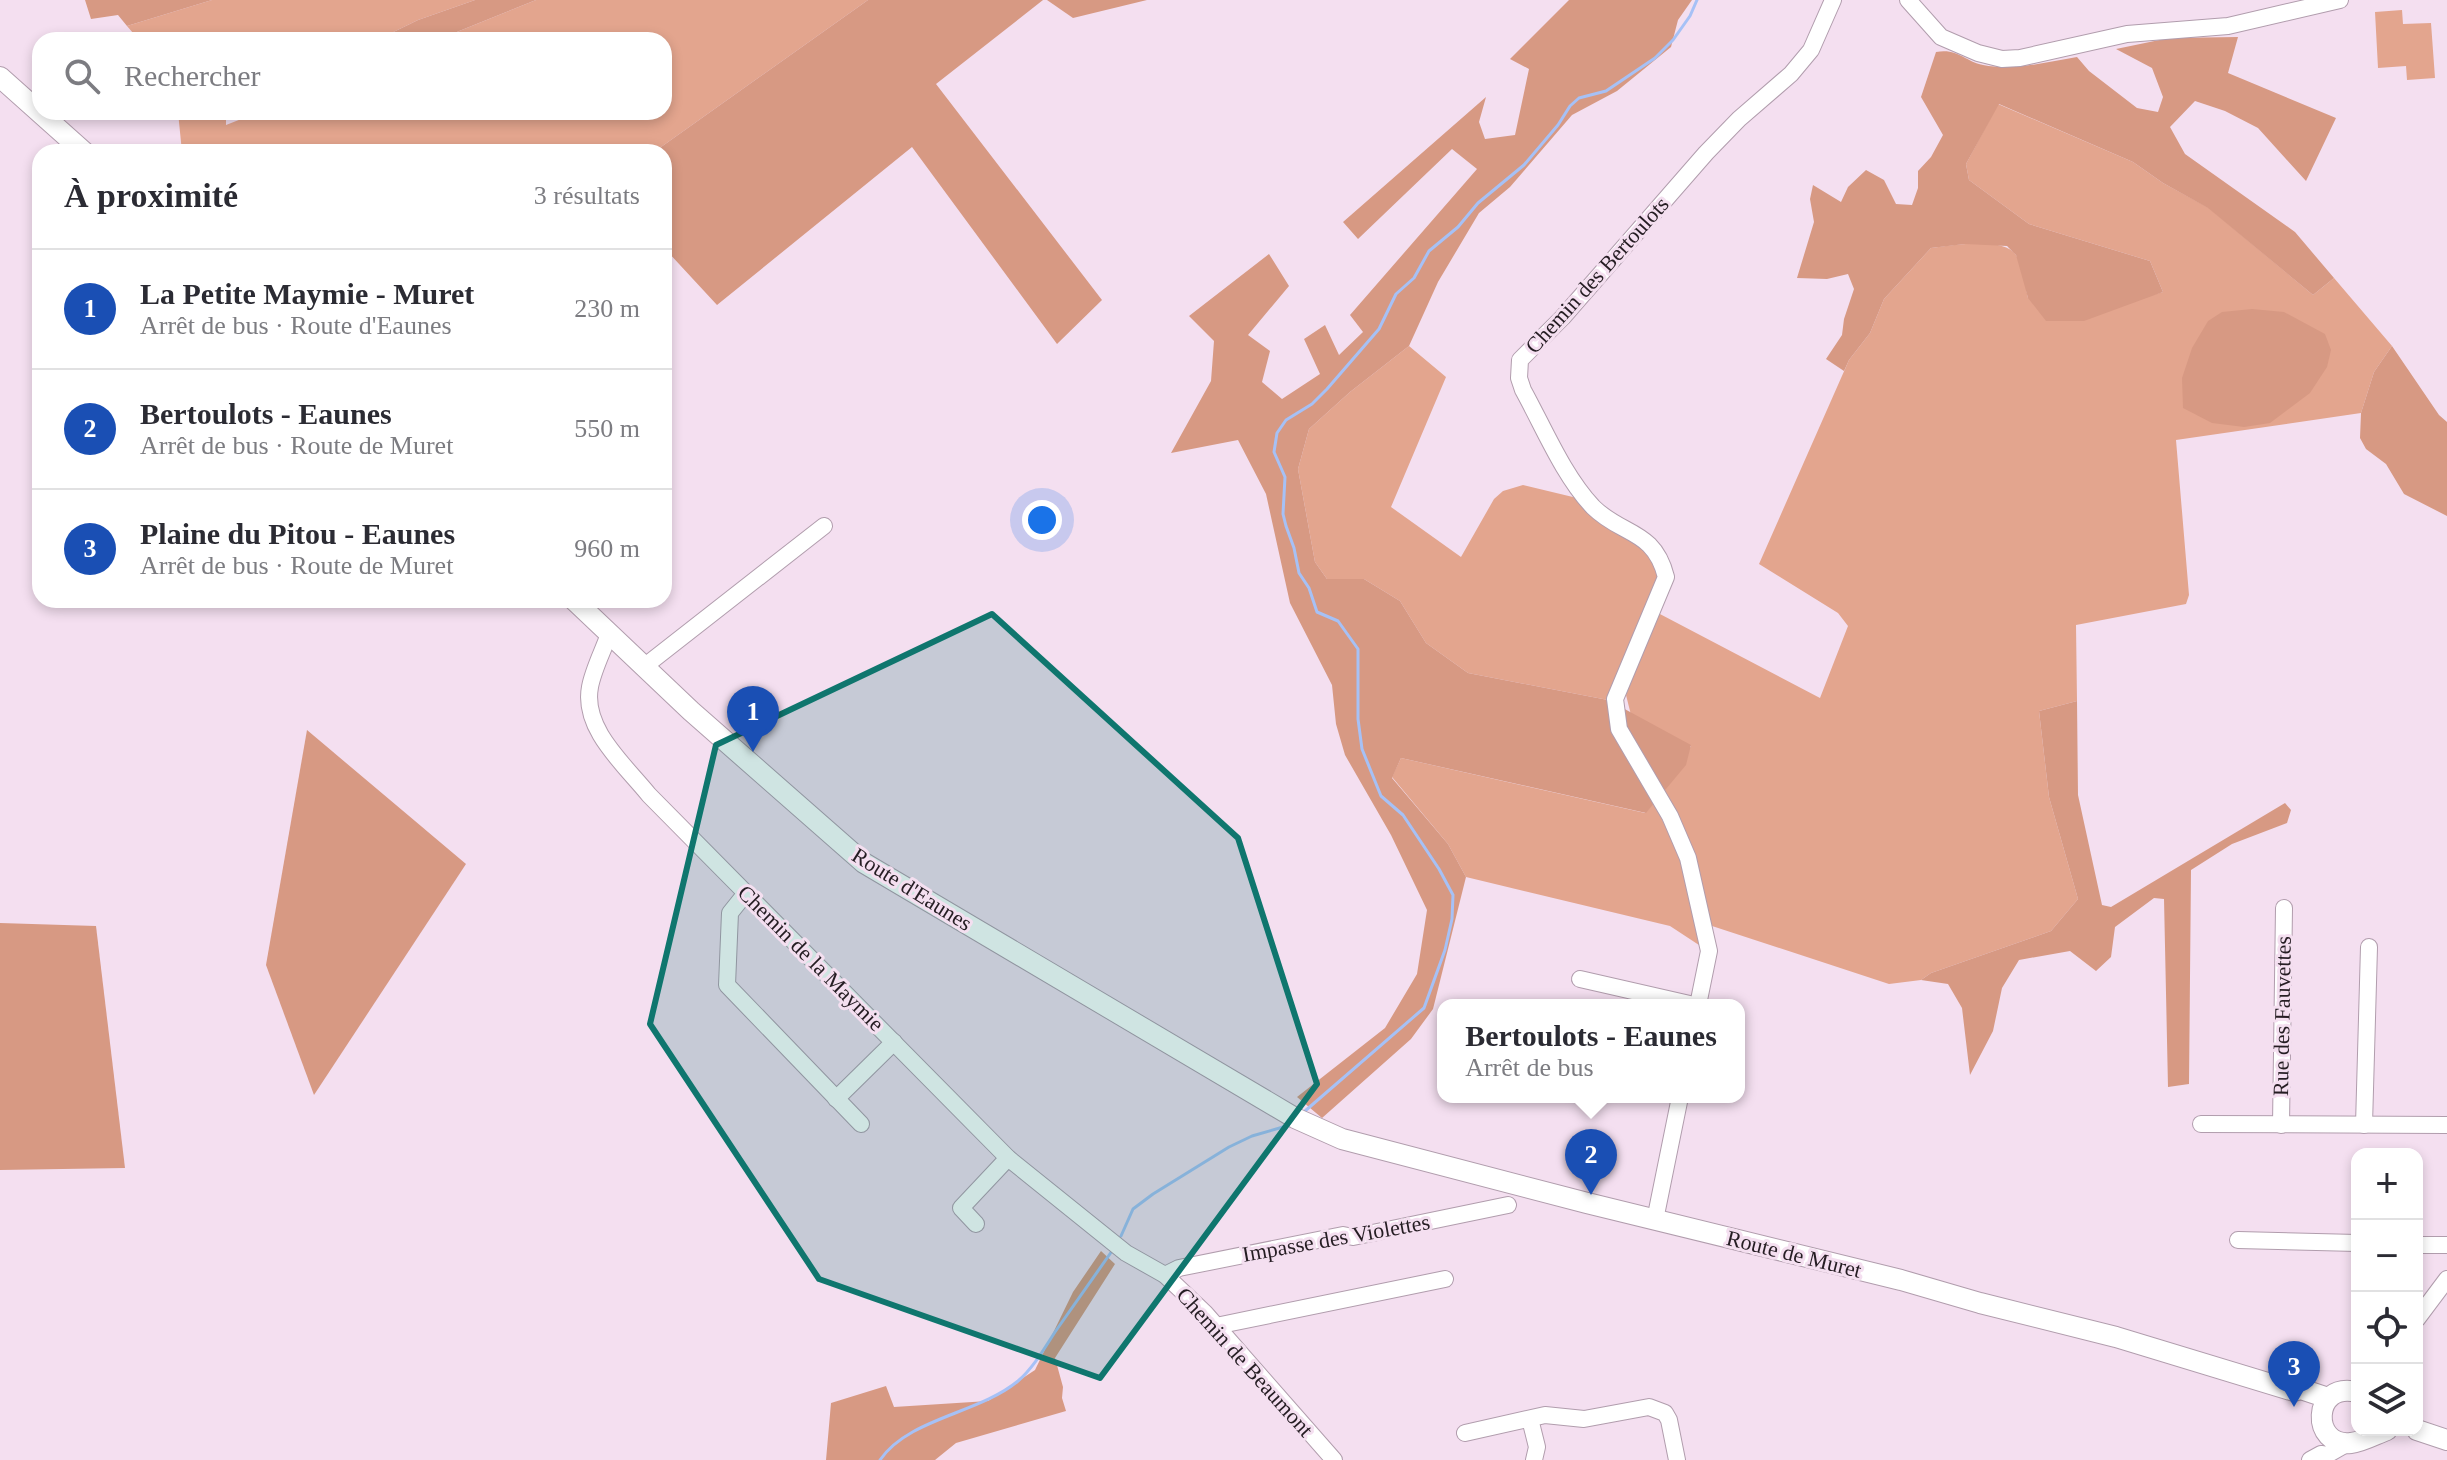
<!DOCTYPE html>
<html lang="fr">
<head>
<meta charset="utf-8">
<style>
  body { margin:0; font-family:"Times New Roman",serif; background:#f2f2f3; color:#2b2b33 }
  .controls { position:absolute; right:24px; bottom:24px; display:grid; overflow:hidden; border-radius:16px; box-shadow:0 4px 12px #0003 }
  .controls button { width:72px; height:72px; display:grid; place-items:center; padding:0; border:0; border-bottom:2px solid #e1e1e2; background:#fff; color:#2b2b33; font:40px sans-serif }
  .you { position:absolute; left:1042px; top:520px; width:28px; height:28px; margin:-20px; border:6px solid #fff; border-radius:50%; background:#1a73e8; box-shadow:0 0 0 12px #1a73e833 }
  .badge { display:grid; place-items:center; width:52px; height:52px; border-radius:50%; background:#b45309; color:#fff; font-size:26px; font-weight:700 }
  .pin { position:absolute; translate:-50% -66px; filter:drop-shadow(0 2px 4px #0008) }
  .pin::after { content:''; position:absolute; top:42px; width:28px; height:24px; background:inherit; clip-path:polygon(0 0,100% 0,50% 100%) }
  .popup { position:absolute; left:1437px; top:999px; width:308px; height:104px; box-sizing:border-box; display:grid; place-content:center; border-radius:16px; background:#fff; filter:drop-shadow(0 2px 6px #0005); font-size:26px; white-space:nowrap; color:#7c7c81 }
  .popup b { font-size:30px; color:#2b2b33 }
  .popup::after { content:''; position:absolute; left:50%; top:100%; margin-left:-16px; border:16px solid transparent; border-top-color:#fff }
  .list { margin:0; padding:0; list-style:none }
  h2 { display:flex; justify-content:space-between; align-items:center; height:104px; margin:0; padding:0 32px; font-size:34px }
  h2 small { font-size:26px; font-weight:400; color:#7c7c81 }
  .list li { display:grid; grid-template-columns:52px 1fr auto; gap:24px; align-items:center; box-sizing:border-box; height:120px; padding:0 32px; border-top:2px solid #e1e1e2 }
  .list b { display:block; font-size:30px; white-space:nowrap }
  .list p { margin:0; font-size:26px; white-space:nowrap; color:#7c7c81 }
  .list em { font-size:26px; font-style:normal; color:#7c7c81 }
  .icon { flex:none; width:44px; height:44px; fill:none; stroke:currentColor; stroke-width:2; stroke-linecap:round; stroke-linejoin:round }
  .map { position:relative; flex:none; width:2447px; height:1460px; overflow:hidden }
  .search { position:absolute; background:#fff; box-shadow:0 4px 12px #0003; left:32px; top:32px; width:640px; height:88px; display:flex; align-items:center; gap:20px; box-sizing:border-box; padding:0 28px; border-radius:24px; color:#7c7c81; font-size:30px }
  .panel { position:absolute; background:#fff; box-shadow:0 4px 12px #0003; left:32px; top:144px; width:640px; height:464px; border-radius:24px }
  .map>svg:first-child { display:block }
</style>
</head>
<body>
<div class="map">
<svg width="2447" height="1460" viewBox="0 0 2447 1460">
  <rect width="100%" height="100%" fill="#f4dff0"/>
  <!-- green -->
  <g fill="#e3a58e">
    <path d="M212,0H475L418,20L377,40H139L127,26Z"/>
    <path d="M536,0H868L654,152H182L178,112H226V125L259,112H664V40H437Z"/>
    <path d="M2402,10L2403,24L2431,23L2435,78L2407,80L2406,66L2378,68L2375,12Z"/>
    <path d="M1998,104L2133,162L2163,183L2209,208L2313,295L2334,278L2392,346L2374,372L2361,413L2176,440L2189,595L2186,604L2076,625L2077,701L2039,711L2049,797L2078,899L2051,931L1931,973L1921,980L1889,984L1709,925L1663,793L1691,746L1631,715L1626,695L1658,613L1820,698L1848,626L1838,613L1759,564L1849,360L1870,333L1884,299L1931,248C1950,246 2004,236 2016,255C2023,266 2025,285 2028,298H2141L2163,292L2150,261L2029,224L1969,180L1966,164Z"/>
    <path d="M1409,346L1446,377L1391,507L1461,557L1494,499L1503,491L1523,485L1577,498L1599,523L1644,549L1655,559L1659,576L1608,700L1468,673L1426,643L1400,601L1364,579H1327L1315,562L1298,469L1309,429L1350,392Z"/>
    <path d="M1401,758L1645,813L1654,803L1679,854L1702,947L1670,926L1466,877L1448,844L1392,777Z"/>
  </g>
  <!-- forest -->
  <g fill="#d79983">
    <path d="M85,0H212L127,26L118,15L91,19Z"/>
    <path d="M475,0H536L437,40H377L418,20Z"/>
    <path d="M868,0H1043L936,84L1102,300L1057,344L912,147L717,305L667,251L664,252V152H654Z"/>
    <path d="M1047,0H1147L1073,18Z"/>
    <path d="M1569,0H1692L1678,20L1671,47L1617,91L1572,115L1510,187L1479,213L1438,282L1409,346L1350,392L1309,429L1298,469L1315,562L1327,579H1364L1400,601L1426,643L1468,673L1608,700L1691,745L1686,765L1646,813L1401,758L1392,778L1448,844L1466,877L1433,1009L1411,1039L1322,1118L1297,1097L1385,1028L1417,974L1427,910L1391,835L1345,755L1336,724L1332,685L1290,603L1266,494L1238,440L1171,453L1211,381L1214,341L1189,316L1269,254L1289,286L1248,335L1270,351L1262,382L1282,399L1320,374L1304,339L1325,325L1339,355L1363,332L1350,315L1477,169L1452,149L1358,239L1343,222L1486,97L1479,122L1485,139L1515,135L1529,69L1510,59Z"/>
    <path d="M2238,37L2228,73L2336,118L2306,181L2258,128L2225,111L2195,101L2170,127L2185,154L2295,232L2334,278L2313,295L2208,208L2163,183L2133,162L1999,104L1966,164L1969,180L2029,224L2150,261L2163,292L2084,321H2046L2028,298L2016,255L2007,246L1965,244L1931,248L1884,299L1870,333L1849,360L1844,371L1826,359L1842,335L1844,319L1854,289L1848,274L1827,279L1797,278L1814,222L1810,199L1813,185L1841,202L1848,187L1866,170L1884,180L1896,204L1912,205L1918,188V171L1931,157L1943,135L1921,97L1936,52C1958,48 1964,61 1983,65C2014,71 2047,62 2077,57L2089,71L2137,108L2158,112L2163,97L2152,68L2116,49L2169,38Z"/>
    <path d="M2252,309L2284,312L2325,334L2331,350L2327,367L2310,393L2270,423L2244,427L2212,423L2183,408L2182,378L2192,348L2208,321L2222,312Z"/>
    <path d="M2392,346L2439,415L2447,422V516L2404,494L2386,464L2366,449L2360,438L2361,413L2374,372Z"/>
    <path d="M2077,701L2078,795L2102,905L2111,907L2285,803L2291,810L2287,823L2232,844L2191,870L2189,1084L2168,1087L2164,899L2154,898L2115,927L2111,957L2096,971L2070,951L2019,960L2002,988L1993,1031L1970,1075L1962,1008L1948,984L1921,980L1931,973L2051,931L2078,899L2049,797L2039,711Z"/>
    <path d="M307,730L466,864L314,1095L266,965Z"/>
    <path d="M0,923L96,926L125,1168L0,1170Z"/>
    <path d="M1101,1251L1115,1264L1055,1358L1063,1387L1062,1398L1066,1411L956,1443L935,1460H826L831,1403L886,1386L894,1407L988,1401L1035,1370L1073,1292Z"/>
  </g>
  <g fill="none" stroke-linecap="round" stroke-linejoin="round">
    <!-- stream -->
    <g stroke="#a6c1f6" stroke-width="3">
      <path d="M1305,1111L1424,1008L1445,950L1452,919L1453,895L1439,869L1403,815L1381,796L1362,749L1358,719V649L1338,621L1317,612L1309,588L1299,573L1294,548L1286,526L1283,514L1285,477L1274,452L1277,433L1286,420L1312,404L1327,389L1379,329L1396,294L1414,278L1429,251L1458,227L1478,203L1524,165L1558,125L1570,106L1579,98L1606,91L1655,58L1673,40L1690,16L1697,0"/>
      <path d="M1121,1236L1133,1209L1153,1194L1229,1147L1252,1136L1283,1127"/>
      <path d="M880,1460C909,1418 978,1414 1018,1381C1033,1368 1044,1349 1055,1332C1074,1305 1093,1278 1112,1251"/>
    </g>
    <!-- minor casing -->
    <g stroke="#b19dad" stroke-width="18">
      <g id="minor">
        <path d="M1908,0L1941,37L1978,53L2002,59L2020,58L2127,34L2228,26L2340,0"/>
        <path d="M609,634C603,651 593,670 590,687C582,729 625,765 649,795L1008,1158L1126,1253L1165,1275L1205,1313L1334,1460"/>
        <path d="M645,666L824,526"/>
        <path d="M746,893L730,913L727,985L861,1124"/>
        <path d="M1580,979L1694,1005"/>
        <path d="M1698,1005L1709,951L1688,858L1670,816L1619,729L1615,699L1666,577C1654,529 1622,536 1593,507C1563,475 1544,428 1523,390L1519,378L1520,360L1563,317L1706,153L1739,119L1791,74L1811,50L1833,0"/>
        <path d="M836,1099L894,1042"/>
        <path d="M2201,1124L2447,1125"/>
        <path d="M2281,1125L2284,908"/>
        <path d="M2364,1125L2369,947"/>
        <path d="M1655,1220L1680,1097"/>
        <path d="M976,1224L961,1208L1008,1158"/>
        <path d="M2238,1240L2357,1243"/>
        <path d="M2417,1245H2447"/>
        <path d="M1165,1275L1179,1268L1343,1235L1353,1237L1508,1205"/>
        <path d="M2417,1319L2447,1279"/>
        <path d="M1216,1326L1445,1279"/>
        <path d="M1530,1419L1537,1447L1534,1460"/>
        <path d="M1465,1433L1545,1415L1584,1419L1649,1407L1665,1413L1669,1420L1677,1460"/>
        <path d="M2310,1460L2321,1454L2327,1455L2348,1443"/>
      </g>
    </g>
    <!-- major casing -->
    <g stroke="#b19dad" stroke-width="22">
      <g id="major">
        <path d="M0,77L84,152"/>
        <path d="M574,600L691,711L864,863L1295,1118L1342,1139L1587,1203L1901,1280L1980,1303L2116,1337L2294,1391L2301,1389L2328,1398"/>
        <path d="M2357,1392C2311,1381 2311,1448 2351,1443C2362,1442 2376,1434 2387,1430"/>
        <path d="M2417,1430L2447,1440"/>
      </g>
    </g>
    <!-- minor -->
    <use href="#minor" stroke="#fff" stroke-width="16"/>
    <!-- major -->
    <use href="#major" stroke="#fff" stroke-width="20"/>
  </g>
  <!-- marked area -->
  <path fill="#0f766e" fill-opacity="0.2" stroke="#0f766e" stroke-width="6" stroke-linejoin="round" d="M992,614L1238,838L1317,1084L1100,1378L819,1279L650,1024L716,745Z"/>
  <g text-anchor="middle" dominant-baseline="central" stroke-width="6" stroke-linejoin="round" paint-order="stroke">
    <!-- street labels -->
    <g font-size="22" fill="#251d23" stroke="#f4dff0">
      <text transform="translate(1597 275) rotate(-48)">Chemin des Bertoulots</text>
      <text transform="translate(912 889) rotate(32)">Route d'Eaunes</text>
      <text transform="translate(811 958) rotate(45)">Chemin de la Maymie</text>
      <text transform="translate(2282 1016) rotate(-89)">Rue des Fauvettes</text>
      <text transform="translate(1336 1238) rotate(-10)">Impasse des Violettes</text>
      <text transform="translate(1794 1254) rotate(14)">Route de Muret</text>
      <text transform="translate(1245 1362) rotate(48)">Chemin de Beaumont</text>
    </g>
  </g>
</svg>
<div class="controls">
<button>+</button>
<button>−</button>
<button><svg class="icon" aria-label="locate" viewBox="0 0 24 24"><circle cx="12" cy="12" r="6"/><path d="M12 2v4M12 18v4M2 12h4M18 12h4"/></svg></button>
<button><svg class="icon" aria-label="layers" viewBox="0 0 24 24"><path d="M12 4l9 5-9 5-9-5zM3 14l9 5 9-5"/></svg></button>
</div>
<div class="you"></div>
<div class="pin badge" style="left:753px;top:752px;background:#1a4fb4">1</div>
<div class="pin badge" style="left:1591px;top:1195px;background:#1a4fb4">2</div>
<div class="popup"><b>Bertoulots - Eaunes</b>Arrêt de bus</div>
<div class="pin badge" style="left:2294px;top:1407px;background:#1a4fb4">3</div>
<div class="search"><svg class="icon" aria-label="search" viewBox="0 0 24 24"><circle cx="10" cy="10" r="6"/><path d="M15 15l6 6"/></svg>Rechercher</div>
<section class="panel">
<h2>À proximité<small>3 résultats</small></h2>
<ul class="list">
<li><span class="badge" style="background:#1a4fb4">1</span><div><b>La Petite Maymie - Muret</b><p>Arrêt de bus · Route d'Eaunes</p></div><em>230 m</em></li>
<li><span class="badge" style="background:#1a4fb4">2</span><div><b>Bertoulots - Eaunes</b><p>Arrêt de bus · Route de Muret</p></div><em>550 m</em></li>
<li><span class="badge" style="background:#1a4fb4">3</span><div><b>Plaine du Pitou - Eaunes</b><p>Arrêt de bus · Route de Muret</p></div><em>960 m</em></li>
</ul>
</section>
</div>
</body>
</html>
